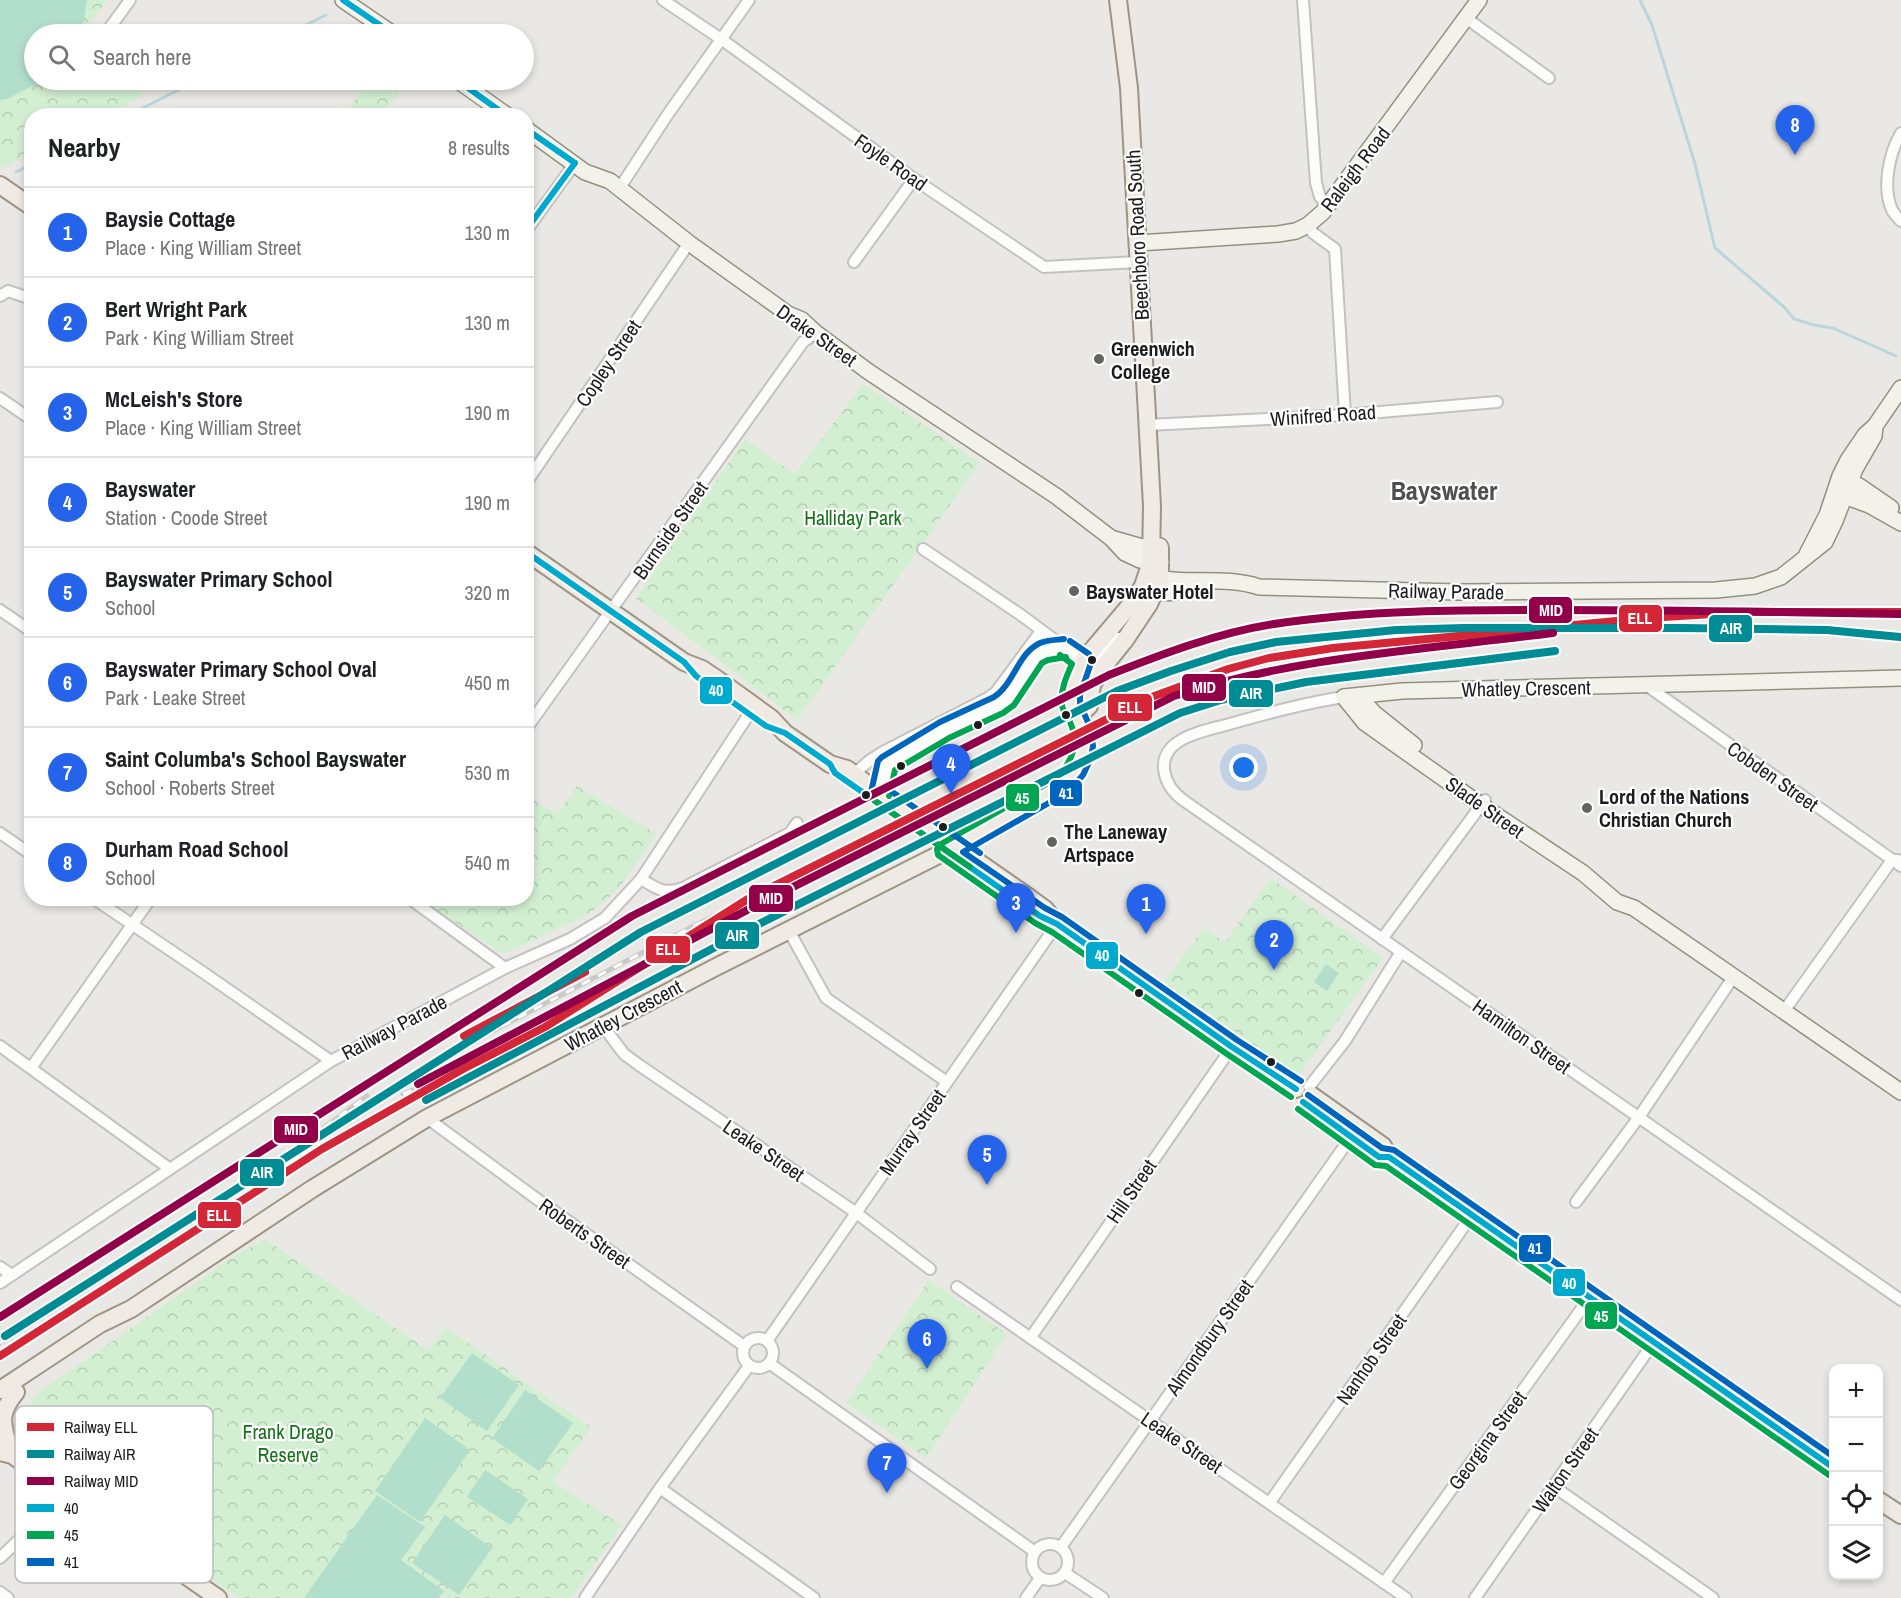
<!DOCTYPE html>
<html lang="en">
<head>
<meta charset="utf-8">
<style>
  body { margin:0; font-family:"Archivo Narrow",sans-serif; background:#f6f6f6; color:#202124 }
  .controls { position:absolute; right:18px; bottom:18px; display:grid; overflow:hidden; border-radius:12px; box-shadow:0 3px 9px #0003 }
  .controls button { width:54px; height:54px; display:grid; place-items:center; padding:0; border:0; border-bottom:2px solid #e0e0e0; background:#fff; color:#202124; font:30px sans-serif }
  .you { position:absolute; left:1244px; top:768px; width:21px; height:21px; margin:-15px; border:4px solid #fff; border-radius:50%; background:#1a73e8; box-shadow:0 0 0 9px #1a73e833 }
  .badge { display:grid; place-items:center; width:39px; height:39px; border-radius:50%; background:#2563eb; color:#fff; font-size:20px; font-weight:700 }
  .pin { position:absolute; translate:-50% -50px; filter:drop-shadow(0 2px 3px #0008) }
  .pin::after { content:''; position:absolute; top:32px; width:21px; height:18px; background:inherit; clip-path:polygon(0 0,100% 0,50% 100%) }
  .list { margin:0; padding:0; list-style:none }
  h2 { display:flex; justify-content:space-between; align-items:center; height:78px; margin:0; padding:0 24px; font-size:26px }
  h2 small { font-size:20px; font-weight:400; color:#757577 }
  .list li { display:grid; grid-template-columns:39px 1fr auto; gap:18px; align-items:center; box-sizing:border-box; height:90px; padding:0 24px; border-top:2px solid #e0e0e0 }
  .list b { display:block; font-size:22px; white-space:nowrap }
  .list p { margin:0; font-size:20px; white-space:nowrap; color:#757577 }
  .list em { font-size:20px; font-style:normal; color:#757577 }
  .icon { flex:none; width:33px; height:33px; fill:none; stroke:currentColor; stroke-width:2; stroke-linecap:round; stroke-linejoin:round }
  .map { position:relative; flex:none; width:1901px; height:1598px; overflow:hidden }
  .search { position:absolute; background:#fff; box-shadow:0 3px 9px #0003; left:24px; top:24px; width:510px; height:66px; display:flex; align-items:center; gap:15px; box-sizing:border-box; padding:0 21px; border-radius:33px; color:#757577; font-size:22px }
  .panel { position:absolute; background:#fff; box-shadow:0 3px 9px #0003; left:24px; top:108px; width:510px; height:798px; border-radius:24px }
  .map>svg:first-child { display:block }
</style>
</head>
<body>
<div class="map">
<svg width="1901" height="1598" viewBox="0 0 1901 1598">
  <defs>
    <pattern id="park-crowns" width="20" height="18" patternUnits="userSpaceOnUse" patternTransform="scale(1.5)"><rect width="20" height="18" fill="#d3efd2"/><path d="M2 6a3 3 0 1 1 6 0M12 15a3 3 0 1 1 6 0" fill="none" stroke="#b5ccb4"/></pattern>
  </defs>
  <rect width="100%" height="100%" fill="#eae8e5"/>
  <!-- park -->
  <g fill="url(#park-crowns)">
    <path d="M0,0H107L84,32L85,34H34V80H129L144,95L105,115L32,116L31,153L2,168L0,167Z"/>
    <path d="M369,80H408L383,115H344Z"/>
    <path d="M863,384L980,463L797,720L636,598L745,439L795,474Z"/>
    <path d="M577,786L657,834L616,892L586,916L503,954L421,900L526,898L527,796L557,814Z"/>
    <path d="M1271,878L1383,958L1298,1076L1164,982L1204,928L1225,942Z"/>
    <path d="M265,1239L428,1350L445,1327L591,1427L553,1482L622,1525L571,1598H239L31,1452V1398L234,1256Z"/>
    <path d="M929,1280L1007,1334L926,1458L846,1403Z"/>
  </g>
  <!-- pitch -->
  <g fill="#b2dfcb">
    <path d="M0,0H87L84,21L78,34H34V80H44L7,99L0,100Z"/>
    <path d="M1326,964L1339,973L1327,991L1314,982Z"/>
    <path d="M472,1353L519,1385L487,1431L440,1398Z"/>
    <path d="M525,1390L573,1423L539,1471L492,1438Z"/>
    <path d="M425,1418L470,1450L420,1522L375,1491Z"/>
    <path d="M485,1470L528,1499L510,1525L467,1497Z"/>
    <path d="M377,1495L425,1527L401,1560L444,1591L439,1598H304Z"/>
    <path d="M445,1515L492,1548L459,1595L412,1563Z"/>
  </g>
  <g fill="none" stroke-linecap="round" stroke-linejoin="round">
    <!-- stream -->
    <g stroke="#bad6dc" stroke-width="3">
      <path d="M1640,0L1652,25L1695,164L1715,248L1784,307L1794,319L1814,325L1833,328L1896,356"/>
      <path d="M287,34L326,15"/>
      <path d="M127,116L198,80"/>
      <path d="M16,172L32,164"/>
    </g>
    <!-- street casing -->
    <g stroke="#c3c2c1" stroke-width="14">
      <g id="street">
        <path d="M663,0L721,39L914,179L1044,267L1138,262"/>
        <path d="M1303,0L1316,183L1320,197L1329,205"/>
        <path d="M1466,18L1549,78"/>
        <path d="M106,33L130,0"/>
        <path d="M1901,133C1889,153 1882,188 1892,210C1894,214 1898,218 1901,221"/>
        <path d="M619,189L668,114L749,0"/>
        <path d="M1308,225L1313,233L1335,249L1345,415"/>
        <path d="M526,231L575,163"/>
        <path d="M854,262L914,179"/>
        <path d="M0,296L8,291L26,297L32,301"/>
        <path d="M0,398L32,420"/>
        <path d="M1148,425L1345,415L1497,402"/>
        <path d="M526,483L689,243"/>
        <path d="M923,549L1021,615L1083,661C1100,664 1107,649 1117,638H1119"/>
        <path d="M0,610L32,632"/>
        <path d="M1646,685L1901,866"/>
        <path d="M1344,697C1304,703 1265,714 1226,725C1211,729 1191,733 1178,742C1154,758 1164,786 1183,800L1901,1300"/>
        <path d="M526,729L803,342L816,333"/>
        <path d="M854,774L869,761L883,752L988,698L996,692L1041,631"/>
        <path d="M880,794L887,764L945,730L999,705L1009,698L1036,656L1045,651L1065,648"/>
        <path d="M0,833L32,855"/>
        <path d="M641,879C657,888 663,895 683,888L790,833L797,823"/>
        <path d="M93,898L204,973L331,1061"/>
        <path d="M409,898L505,968"/>
        <path d="M788,929L826,998L947,1082"/>
        <path d="M1382,939L1485,800"/>
        <path d="M1784,1011L1892,860H1898"/>
        <path d="M603,1026L624,1054L639,1065L855,1212L930,1269"/>
        <path d="M0,1046L170,1169"/>
        <path d="M31,1068L151,898"/>
        <path d="M1309,1087L1345,1041L1401,952"/>
        <path d="M427,1118L541,1202L744,1346"/>
        <path d="M1576,1202L1639,1117L1734,976"/>
        <path d="M0,1267L12,1275"/>
        <path d="M0,1283L331,1061L505,968L570,939L605,918L641,879L749,714"/>
        <path d="M957,1287L1406,1598"/>
        <path d="M1031,1337L1232,1047"/>
        <circle cx="758" cy="1353" r="15"/>
        <path d="M767,1341L1057,924"/>
        <path d="M769,1363L1035,1552"/>
        <path d="M1553,1486L1713,1598"/>
        <path d="M660,1488L814,1598"/>
        <path d="M1270,1502L1472,1215"/>
        <circle cx="1050" cy="1562" r="18"/>
        <path d="M1061,1547L1358,1127"/>
        <path d="M0,1558L46,1514"/>
        <path d="M1065,1573L1103,1598"/>
        <path d="M1384,1583L1590,1297"/>
        <path d="M0,1592L8,1598"/>
        <path d="M585,1598L660,1488L749,1366"/>
        <path d="M1026,1598L1040,1578"/>
        <path d="M1475,1598L1654,1342"/>
      </g>
    </g>
    <!-- secondary casing -->
    <g stroke="#91927e" stroke-width="18">
      <g id="secondary">
        <path d="M343,0L393,34"/>
        <path d="M457,80L508,116"/>
        <path d="M526,129L585,172L610,181L689,243L788,314L802,320L816,333L869,372L1056,496L1111,538L1125,553L1140,560L1161,562"/>
        <path d="M1138,243L1278,234L1296,231L1308,225L1323,212L1479,0"/>
        <path d="M1843,478L1859,486L1891,508"/>
        <path d="M1836,493L1869,505L1901,523"/>
        <path d="M1114,539L1142,547L1160,546"/>
        <path d="M1807,554L1827,515L1840,476L1848,460L1865,435L1875,426L1901,388"/>
        <path d="M1149,576C1185,586 1224,575 1259,587L1458,592L1716,590L1755,586L1781,577L1825,542L1835,521L1855,469L1874,436L1875,426"/>
        <path d="M1144,587C1161,596 1175,592 1194,590"/>
        <path d="M1358,696L1374,713L1414,745"/>
        <path d="M1344,697L1365,723L1481,805L1583,873L1617,902L1634,908L1901,1092"/>
        <path d="M1344,697L1402,691L1901,678"/>
      </g>
    </g>
    <!-- primary casing -->
    <g stroke="#9f9483" stroke-width="20">
      <g id="primary">
        <path d="M0,185L32,207"/>
        <path d="M526,552L684,662L702,669L717,679L771,718L785,733L830,764L847,769L883,796L1027,896L1045,909L1057,924"/>
        <path d="M1078,716L1089,706L1092,685L1100,671L1125,640L1149,604L1160,579V548"/>
        <path d="M1047,919L1057,924L1232,1047L1296,1089"/>
        <path d="M1311,1095L1383,1146L1389,1157L1834,1468"/>
        <path d="M0,1390L100,1324L131,1309L312,1189L427,1118L714,968L956,846L1063,785L1077,770L1082,760L1085,745L1078,716L1071,708V691L1074,681L1083,661L1132,603L1143,586L1151,562L1152,506L1129,88L1118,0"/>
        <path d="M8,1445C1,1420 0,1412 16,1392"/>
        <path d="M0,1452L12,1455L218,1598"/>
        <path d="M1878,1500L1901,1515"/>
      </g>
    </g>
    <!-- street -->
    <use href="#street" stroke="#fcfcfb" stroke-width="10"/>
    <!-- secondary -->
    <use href="#secondary" stroke="#f2f1ea" stroke-width="15"/>
    <!-- primary -->
    <use href="#primary" stroke="#efeae3" stroke-width="16"/>
    <!-- rail casing -->
    <g stroke="#c9c9c8" stroke-width="5">
      <g id="rail">
        <path d="M403,1094L463,1069"/>
        <path d="M325,1127L367,1096"/>
        <path d="M0,1343L483,1036L678,934L748,899"/>
      </g>
    </g>
    <!-- rail -->
    <use href="#rail" stroke="#fff" stroke-width="3" stroke-dasharray="9" stroke-linecap="butt"/>
    <!-- bus-1 casing -->
    <g stroke="#fff" stroke-width="10">
      <g id="bus-1">
        <path d="M343,0L393,34"/>
        <path d="M457,80L507,116"/>
        <path d="M526,129L575,163"/>
        <path d="M526,230L575,163"/>
        <path d="M526,552L684,662L696,676L766,726L785,733L830,764L835,773L1040,916L1057,924L1232,1047L1296,1089"/>
        <path d="M1303,1102L1379,1157H1389L1834,1468"/>
      </g>
    </g>
    <!-- bus-2 casing -->
    <g stroke="#fff" stroke-width="10">
      <g id="bus-2">
        <path d="M1060,655L1072,664C1066,677 1060,691 1062,705C1063,712 1067,716 1070,722C1080,744 1072,761 1057,778L941,844L937,849L938,855L1035,923L1052,932L1227,1054L1291,1097"/>
        <path d="M889,796L895,770L949,738L1003,713L1014,705L1042,663L1048,660L1066,657"/>
        <path d="M875,801L970,867"/>
        <path d="M1298,1109L1375,1165L1386,1166L1829,1475"/>
      </g>
    </g>
    <!-- bus-3 casing -->
    <g stroke="#fff" stroke-width="10">
      <g id="bus-3">
        <path d="M1070,641L1089,654L1092,660L1080,695V704L1090,727L1093,746L1091,758L1083,775L1068,792L963,852L1045,908L1062,917L1237,1040L1301,1081"/>
        <path d="M885,787L980,853"/>
        <path d="M871,792L878,761L882,757L940,722L994,697C1014,684 1018,653 1040,643C1047,640 1056,640 1064,639"/>
        <path d="M1308,1095L1382,1148L1394,1150L1834,1457"/>
      </g>
    </g>
    <!-- bus-1 -->
    <use href="#bus-1" stroke="#00a9ce" stroke-width="6"/>
    <!-- bus-2 -->
    <use href="#bus-2" stroke="#00a651" stroke-width="6"/>
    <!-- bus-3 -->
    <use href="#bus-3" stroke="#0065bd" stroke-width="6"/>
    <!-- rail-1 casing -->
    <g stroke="#fff" stroke-width="12">
      <g id="rail-1">
        <path d="M464,1036L585,972"/>
        <path d="M0,1356L322,1149L463,1069L545,1027L748,899L1149,698L1228,669L1269,658L1333,648L1648,618L1744,612H1901"/>
      </g>
    </g>
    <!-- rail-2 casing -->
    <g stroke="#fff" stroke-width="12">
      <g id="rail-2">
        <path d="M426,1100L759,924L1180,713L1221,700L1306,682L1555,651"/>
        <path d="M5,1336L641,932L1117,691L1171,671L1230,652L1276,642L1396,630L1463,628H1681L1827,630L1900,637"/>
      </g>
    </g>
    <!-- rail-3 casing -->
    <g stroke="#fff" stroke-width="12">
      <g id="rail-3">
        <path d="M418,1084L751,908L1174,696C1294,657 1428,649 1553,633"/>
        <path d="M0,1317L632,916L1109,675C1162,654 1217,633 1274,624C1367,610 1461,610 1555,610C1671,610 1786,612 1901,614"/>
      </g>
    </g>
    <!-- rail-1 -->
    <use href="#rail-1" stroke="#d32737" stroke-width="8"/>
    <!-- rail-2 -->
    <use href="#rail-2" stroke="#008c95" stroke-width="8"/>
    <!-- rail-3 -->
    <use href="#rail-3" stroke="#910048" stroke-width="8"/>
  </g>
  <!-- markers -->
  <g fill="#646362" stroke="#fff" stroke-width="2">
    <circle cx="1099" cy="359" r="6"/>
    <circle cx="1074" cy="591" r="6"/>
    <circle cx="1587" cy="808" r="6"/>
    <circle cx="1052" cy="842" r="6"/>
  </g>
  <g fill="#1c1c1c" stroke="#fff" stroke-width="2">
    <circle cx="1092" cy="660" r="5"/>
    <circle cx="1066" cy="715" r="5"/>
    <circle cx="978" cy="725" r="5"/>
    <circle cx="901" cy="766" r="5"/>
    <circle cx="866" cy="795" r="5"/>
    <circle cx="943" cy="827" r="5"/>
    <circle cx="1139" cy="993" r="5"/>
    <circle cx="1271" cy="1062" r="5"/>
  </g>
  <g text-anchor="middle" dominant-baseline="central" stroke-width="4.5" stroke-linejoin="round" paint-order="stroke">
    <!-- street labels -->
    <g font-size="20" fill="#1c1c1c" stroke="#fff">
      <text transform="translate(891 162) rotate(35)">Foyle Road</text>
      <text transform="translate(1355 169) rotate(-53)">Raleigh Road</text>
      <text transform="translate(1137 235) rotate(-93)">Beechboro Road South</text>
      <text transform="translate(817 335) rotate(35)">Drake Street</text>
      <text transform="translate(608 363) rotate(-56)">Copley Street</text>
      <text transform="translate(1323 415) rotate(-4)">Winifred Road</text>
      <text transform="translate(670 530) rotate(-55)">Burnside Street</text>
      <text transform="translate(1446 591) rotate(1)">Railway Parade</text>
      <text transform="translate(1526 688) rotate(-1)">Whatley Crescent</text>
      <text transform="translate(1773 776) rotate(35)">Cobden Street</text>
      <text transform="translate(1485 807) rotate(35)">Slade Street</text>
      <text transform="translate(623 1015) rotate(-28)">Whatley Crescent</text>
      <text transform="translate(394 1027) rotate(-28)">Railway Parade</text>
      <text transform="translate(1522 1036) rotate(35)">Hamilton Street</text>
      <text transform="translate(912 1132) rotate(-55)">Murray Street</text>
      <text transform="translate(764 1150) rotate(34)">Leake Street</text>
      <text transform="translate(1131 1191) rotate(-56)">Hill Street</text>
      <text transform="translate(585 1233) rotate(35)">Roberts Street</text>
      <text transform="translate(1209 1337) rotate(-55)">Almondbury Street</text>
      <text transform="translate(1371 1359) rotate(-55)">Nanhob Street</text>
      <text transform="translate(1487 1440) rotate(-54)">Georgina Street</text>
      <text transform="translate(1182 1442) rotate(34)">Leake Street</text>
      <text transform="translate(1565 1470) rotate(-55)">Walton Street</text>
    </g>
    <!-- poi labels -->
    <g font-size="20" font-weight="bold" fill="#1c1c1c" stroke="#fff" text-anchor="start">
      <text x="1111" y="348">Greenwich<tspan x="1111" dy="23">College</tspan></text>
      <text x="1086" y="591">Bayswater Hotel</text>
      <text x="1599" y="796">Lord of the Nations<tspan x="1599" dy="23">Christian Church</tspan></text>
      <text x="1064" y="831">The Laneway<tspan x="1064" dy="23">Artspace</tspan></text>
    </g>
    <!-- park labels -->
    <g font-size="20" fill="#117217" stroke="#fff">
      <text x="853" y="517">Halliday Park</text>
      <text x="288" y="1431">Frank Drago<tspan x="288" dy="23">Reserve</tspan></text>
    </g>
    <!-- district labels -->
    <g font-size="26" font-weight="bold" fill="#4f4f4f" stroke="#fff">
      <text x="1444" y="490">Bayswater</text>
    </g>
  </g>
  <!-- legend -->
  <rect x="15" y="1406" width="198" height="177" rx="9" fill="#fff" stroke="#bbb" stroke-width="1.5"/>
  <rect x="27" y="1423" width="27" height="8" fill="#d32737"/>
  <rect x="27" y="1450" width="27" height="8" fill="#008c95"/>
  <rect x="27" y="1477" width="27" height="8" fill="#910048"/>
  <rect x="27" y="1504" width="27" height="8" fill="#00a9ce"/>
  <rect x="27" y="1531" width="27" height="8" fill="#00a651"/>
  <rect x="27" y="1558" width="27" height="8" fill="#0065bd"/>
  <g font-size="16" fill="#1c1c1c">
    <text x="64" y="1433">Railway ELL</text>
    <text x="64" y="1460">Railway AIR</text>
    <text x="64" y="1487">Railway MID</text>
    <text x="64" y="1514">40</text>
    <text x="64" y="1541">45</text>
    <text x="64" y="1568">41</text>
  </g>
  <g stroke="#fff" stroke-width="2">
    <rect x="1528" y="596" width="45" height="28" rx="6" fill="#910048"/>
    <rect x="1618" y="604" width="45" height="29" rx="6" fill="#d32737"/>
    <rect x="1708" y="614" width="45" height="29" rx="6" fill="#008c95"/>
    <rect x="1181" y="673" width="46" height="29" rx="6" fill="#910048"/>
    <rect x="699" y="676" width="34" height="29" rx="6" fill="#00a9ce"/>
    <rect x="1228" y="679" width="46" height="29" rx="6" fill="#008c95"/>
    <rect x="1107" y="693" width="46" height="29" rx="6" fill="#d32737"/>
    <rect x="1049" y="779" width="34" height="28" rx="6" fill="#0065bd"/>
    <rect x="1005" y="783" width="35" height="29" rx="6" fill="#00a651"/>
    <rect x="748" y="884" width="46" height="29" rx="6" fill="#910048"/>
    <rect x="714" y="921" width="46" height="29" rx="6" fill="#008c95"/>
    <rect x="645" y="935" width="46" height="29" rx="6" fill="#d32737"/>
    <rect x="1085" y="941" width="34" height="29" rx="6" fill="#00a9ce"/>
    <rect x="273" y="1115" width="46" height="29" rx="6" fill="#910048"/>
    <rect x="239" y="1158" width="46" height="29" rx="6" fill="#008c95"/>
    <rect x="197" y="1201" width="45" height="28" rx="6" fill="#d32737"/>
    <rect x="1518" y="1234" width="34" height="29" rx="6" fill="#0065bd"/>
    <rect x="1552" y="1268" width="34" height="29" rx="6" fill="#00a9ce"/>
    <rect x="1584" y="1301" width="34" height="29" rx="6" fill="#00a651"/>
  </g>
  <g font-size="16" text-anchor="middle" font-weight="bold" fill="#fff">
    <text x="1551" y="616">MID</text>
    <text x="1640" y="624">ELL</text>
    <text x="1731" y="634">AIR</text>
    <text x="1204" y="693">MID</text>
    <text x="716" y="696">40</text>
    <text x="1251" y="699">AIR</text>
    <text x="1130" y="713">ELL</text>
    <text x="1066" y="799">41</text>
    <text x="1022" y="804">45</text>
    <text x="771" y="904">MID</text>
    <text x="737" y="941">AIR</text>
    <text x="668" y="955">ELL</text>
    <text x="1102" y="961">40</text>
    <text x="296" y="1135">MID</text>
    <text x="262" y="1178">AIR</text>
    <text x="219" y="1221">ELL</text>
    <text x="1535" y="1254">41</text>
    <text x="1569" y="1289">40</text>
    <text x="1601" y="1322">45</text>
  </g>
</svg>
<div class="controls">
<button>+</button>
<button>−</button>
<button><svg class="icon" aria-label="locate" viewBox="0 0 24 24"><circle cx="12" cy="12" r="6"/><path d="M12 2v4M12 18v4M2 12h4M18 12h4"/></svg></button>
<button><svg class="icon" aria-label="layers" viewBox="0 0 24 24"><path d="M12 4l9 5-9 5-9-5zM3 14l9 5 9-5"/></svg></button>
</div>
<div class="you"></div>
<div class="pin badge" style="left:1146px;top:934px">1</div>
<div class="pin badge" style="left:1274px;top:970px">2</div>
<div class="pin badge" style="left:1016px;top:933px">3</div>
<div class="pin badge" style="left:951px;top:794px">4</div>
<div class="pin badge" style="left:987px;top:1185px">5</div>
<div class="pin badge" style="left:927px;top:1369px">6</div>
<div class="pin badge" style="left:887px;top:1493px">7</div>
<div class="pin badge" style="left:1795px;top:155px">8</div>
<div class="search"><svg class="icon" aria-label="search" viewBox="0 0 24 24"><circle cx="10" cy="10" r="6"/><path d="M15 15l6 6"/></svg>Search here</div>
<section class="panel">
<h2>Nearby<small>8 results</small></h2>
<ul class="list">
<li><span class="badge">1</span><div><b>Baysie Cottage</b><p>Place · King William Street</p></div><em>130 m</em></li>
<li><span class="badge">2</span><div><b>Bert Wright Park</b><p>Park · King William Street</p></div><em>130 m</em></li>
<li><span class="badge">3</span><div><b>McLeish's Store</b><p>Place · King William Street</p></div><em>190 m</em></li>
<li><span class="badge">4</span><div><b>Bayswater</b><p>Station · Coode Street</p></div><em>190 m</em></li>
<li><span class="badge">5</span><div><b>Bayswater Primary School</b><p>School</p></div><em>320 m</em></li>
<li><span class="badge">6</span><div><b>Bayswater Primary School Oval</b><p>Park · Leake Street</p></div><em>450 m</em></li>
<li><span class="badge">7</span><div><b>Saint Columba's School Bayswater</b><p>School · Roberts Street</p></div><em>530 m</em></li>
<li><span class="badge">8</span><div><b>Durham Road School</b><p>School</p></div><em>540 m</em></li>
</ul>
</section>
</div>
</body>
</html>
